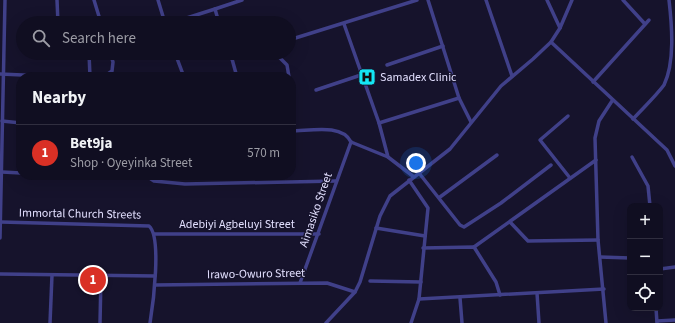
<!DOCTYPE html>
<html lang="en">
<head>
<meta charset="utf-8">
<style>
  body { margin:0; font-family:"Source Sans 3",sans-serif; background:#1e1c2e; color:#f1f3f6 }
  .controls { position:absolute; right:12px; bottom:12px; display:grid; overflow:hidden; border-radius:8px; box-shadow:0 4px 16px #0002 }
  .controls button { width:36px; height:36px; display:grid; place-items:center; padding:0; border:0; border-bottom:1px solid #302e3f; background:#100e21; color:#f1f3f6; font:20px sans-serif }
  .you { position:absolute; left:416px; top:163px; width:14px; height:14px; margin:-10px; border:3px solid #fff; border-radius:50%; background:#1a73e8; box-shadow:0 0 0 6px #1a73e833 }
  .badge { display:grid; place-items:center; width:26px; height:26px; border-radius:50%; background:#d93025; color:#fff; font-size:13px; font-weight:700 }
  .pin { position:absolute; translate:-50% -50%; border:2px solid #fff; box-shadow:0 1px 4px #0006 }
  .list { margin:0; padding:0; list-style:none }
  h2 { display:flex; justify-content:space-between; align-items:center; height:52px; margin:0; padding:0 16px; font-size:17px }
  h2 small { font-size:13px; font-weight:400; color:#9c9ca5 }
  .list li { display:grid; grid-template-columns:26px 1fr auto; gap:12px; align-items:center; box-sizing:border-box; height:56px; padding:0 16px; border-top:1px solid #302e3f }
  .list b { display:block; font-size:15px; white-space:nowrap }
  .list p { margin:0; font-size:13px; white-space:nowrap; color:#9c9ca5 }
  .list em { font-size:13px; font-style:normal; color:#9c9ca5 }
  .icon { flex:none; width:22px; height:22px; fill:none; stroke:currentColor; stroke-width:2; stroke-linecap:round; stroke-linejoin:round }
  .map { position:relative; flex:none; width:675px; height:323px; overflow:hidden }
  .search { position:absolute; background:#100e21; box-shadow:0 4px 16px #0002; left:16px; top:16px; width:280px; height:44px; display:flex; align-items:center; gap:10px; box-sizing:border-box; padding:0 14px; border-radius:22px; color:#9c9ca5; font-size:15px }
  .panel { position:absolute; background:#100e21; box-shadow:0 4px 16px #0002; left:16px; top:72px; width:280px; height:108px; border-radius:16px }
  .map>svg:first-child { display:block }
</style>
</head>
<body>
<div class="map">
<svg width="675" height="323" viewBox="0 0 675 323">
  <rect width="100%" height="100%" fill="#16132c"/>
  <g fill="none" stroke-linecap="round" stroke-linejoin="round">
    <!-- minor -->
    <g stroke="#404089" stroke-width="3.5">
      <path d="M57,0L58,23"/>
      <path d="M94,0L101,23"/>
      <path d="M158,0L165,23"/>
      <path d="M428,0L459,98L471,122"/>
      <path d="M486,0L512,76"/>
      <path d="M547,0L560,28"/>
      <path d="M623,0L645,24"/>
      <path d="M171,23L215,9"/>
      <path d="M219,23L215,9L242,0"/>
      <path d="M344,24L379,123L388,157L414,177"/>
      <path d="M289,40L417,0"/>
      <path d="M551,42L667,150L675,166"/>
      <path d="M89,53L90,77"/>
      <path d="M175,53L184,77"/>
      <path d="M230,53L232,59L247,53"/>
      <path d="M279,57L287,65L289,77"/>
      <path d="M232,59L237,77"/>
      <path d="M387,65L443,46"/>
      <path d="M0,74L68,77"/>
      <path d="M98,77L105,76L112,71L113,62L110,53"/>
      <path d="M593,82L649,20"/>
      <path d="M316,90L361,75"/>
      <path d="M568,116L540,140L570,178"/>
      <path d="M633,119C643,108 655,97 664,85C675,62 672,26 669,0"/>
      <path d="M2,121L21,123"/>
      <path d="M379,123L459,98"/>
      <path d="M291,131C309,131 342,123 351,142"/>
      <path d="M351,142L388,157"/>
      <path d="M632,157L648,186L650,206"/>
      <path d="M2,172L21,173"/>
      <path d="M419,173L460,225L464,227L501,203L551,165"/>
      <path d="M141,175H145L154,181L185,184L336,181"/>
      <path d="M409,180L428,208L419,299L411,323"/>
      <path d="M440,197L497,155"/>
      <path d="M1,222L149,226C162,237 153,305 150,323"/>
      <path d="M510,222L528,241L598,240"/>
      <path d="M376,228L425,236"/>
      <path d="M154,234H319"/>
      <path d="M0,238L5,0"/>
      <path d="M474,247L596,160"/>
      <path d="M423,248L474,247L496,282L500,295"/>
      <path d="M600,257L630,258"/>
      <path d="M660,269L675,267"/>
      <path d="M0,274L155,276"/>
      <path d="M370,281L421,282"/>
      <path d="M300,283L351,142"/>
      <path d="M155,285L327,283L355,292"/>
      <path d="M537,293L539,323"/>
      <path d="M460,298L462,323"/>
      <path d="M419,299L604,289"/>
      <path d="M656,308L657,323"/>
      <path d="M657,321L675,320"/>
      <path d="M50,323L52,275"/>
      <path d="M100,323L101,276"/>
      <path d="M326,323L355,292L360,282L380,216L390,196L450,149L501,86L533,59L551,42L560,28L572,0"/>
      <path d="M606,323L598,240L595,138L599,121L612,101"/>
    </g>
  </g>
  <!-- icons -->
  <defs>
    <g id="hospital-square" transform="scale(0.9)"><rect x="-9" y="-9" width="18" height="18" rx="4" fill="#14e7f5" stroke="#16132c"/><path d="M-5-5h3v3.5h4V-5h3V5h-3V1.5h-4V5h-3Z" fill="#111"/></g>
  </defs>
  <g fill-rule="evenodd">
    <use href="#hospital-square" x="367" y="77"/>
  </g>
  <g text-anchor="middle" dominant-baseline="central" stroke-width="3" stroke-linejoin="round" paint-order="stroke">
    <!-- poi labels -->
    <g font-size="12" fill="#e2dffe" stroke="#16132c" text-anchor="start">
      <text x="380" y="77">Samadex Clinic</text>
    </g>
    <!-- street labels -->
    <g font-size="12" fill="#e2dffe" stroke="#16132c">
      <text transform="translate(316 210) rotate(-71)">Aimasiko Street</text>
      <text transform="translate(80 214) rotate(1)">Immortal Church Streets</text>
      <text x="237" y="224">Adebiyi Agbeluyi Street</text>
      <text transform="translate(256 274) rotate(-1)">Irawo-Owuro Street</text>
    </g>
  </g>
</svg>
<div class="controls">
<button>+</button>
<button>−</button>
<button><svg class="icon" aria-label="locate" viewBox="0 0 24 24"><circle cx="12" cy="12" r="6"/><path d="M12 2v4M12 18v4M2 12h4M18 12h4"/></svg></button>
</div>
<div class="you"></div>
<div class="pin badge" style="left:93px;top:280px">1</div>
<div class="search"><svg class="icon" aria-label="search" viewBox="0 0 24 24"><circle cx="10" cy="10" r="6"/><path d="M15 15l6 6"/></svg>Search here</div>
<section class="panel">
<h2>Nearby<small></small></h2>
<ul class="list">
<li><span class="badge">1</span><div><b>Bet9ja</b><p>Shop · Oyeyinka Street</p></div><em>570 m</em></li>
</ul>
</section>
</div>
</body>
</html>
